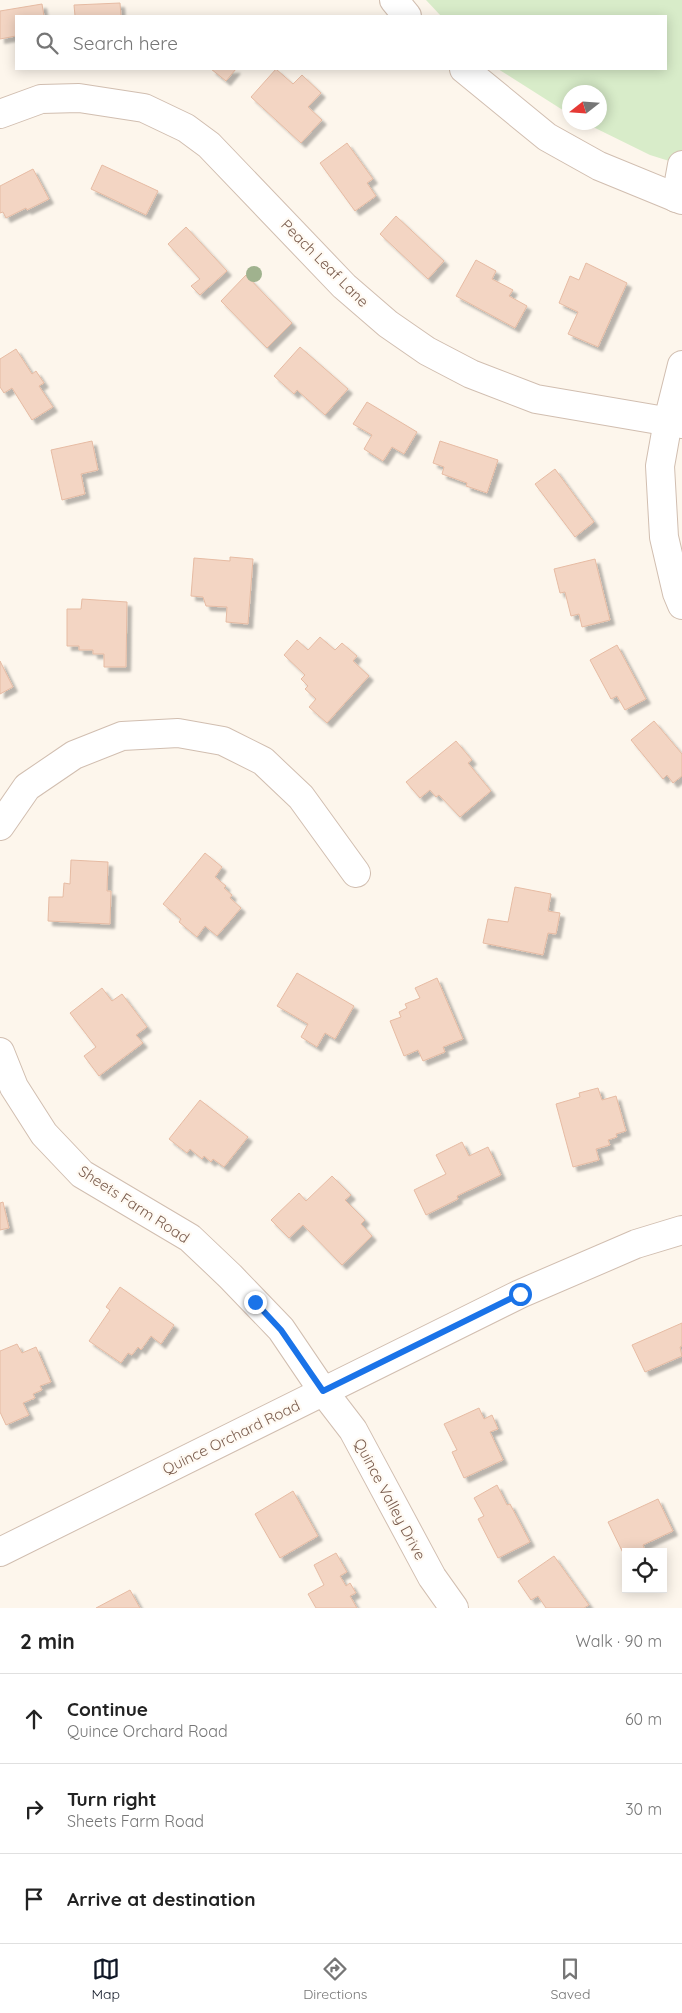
<!DOCTYPE html>
<html lang="en">
<head>
<meta charset="utf-8">
<style>
  body { margin:0; font-family:Quicksand,sans-serif; background:#f6f6f6; color:#222 }
  .controls { position:absolute; right:15px; bottom:15px; display:grid; overflow:hidden; border-radius:0px; box-shadow:0 2px 12px #0003 }
  .controls button { width:45px; height:45px; display:grid; place-items:center; padding:0; border:0; border-bottom:1px solid #e0e0e0; background:#fff; color:#222; font:25px sans-serif }
  .compass { position:absolute; left:562px; top:85px; width:45px; height:45px; border-radius:50%; background:#fff; box-shadow:0 2px 12px #0003; rotate:253deg }
  .stop { position:absolute; width:15px; height:15px; margin:-11px; border:4px solid #1a73e8; border-radius:50%; background:#fff }
  .stop.end { background:#1a73e8; border-color:#fff; box-shadow:0 1px 5px #0008 }
  .list { margin:0; padding:0; list-style:none }
  h2 { display:flex; justify-content:space-between; align-items:center; height:65px; margin:0; padding:0 20px; font-size:21px }
  h2 small { font-size:16px; font-weight:400; color:#767676 }
  .list li { display:grid; grid-template-columns:32px 1fr auto; gap:15px; align-items:center; box-sizing:border-box; height:90px; padding:0 20px; border-top:1px solid #e0e0e0 }
  .list b { display:block; font-size:19px; white-space:nowrap }
  .list p { margin:0; font-size:16px; white-space:nowrap; color:#767676 }
  .list em { font-size:16px; font-style:normal; color:#767676 }
  .icon { flex:none; width:28px; height:28px; fill:none; stroke:currentColor; stroke-width:2; stroke-linecap:round; stroke-linejoin:round }
  .map { position:relative; flex:none; width:682px; height:1608px; overflow:hidden }
  .search { position:absolute; background:#fff; box-shadow:0 2px 12px #0003; left:15px; right:15px; top:15px; height:55px; display:flex; align-items:center; gap:12px; box-sizing:border-box; padding:0 18px; border-radius:0px; color:#767676; font-size:19px }
  .sheet { height:335px; background:#fff }
  nav { display:flex; justify-content:space-around; align-items:center; box-sizing:border-box; height:70px; border-top:1px solid #e0e0e0; background:#fff; font-size:14px; color:#767676 }
  nav a { display:grid; justify-items:center; gap:2px }
  nav .on { color:#111827 }
  .map>svg:first-child { display:block }
</style>
</head>
<body>
<div class="map">
<svg width="682" height="1608" viewBox="0 0 682 1608">
  <defs>
    <filter id="shadow"><feDropShadow dx="4.5" dy="4.5" stdDeviation="1" flood-color="#0004"/></filter>
  </defs>
  <rect width="100%" height="100%" fill="#fdf6ec"/>
  <!-- green -->
  <path fill="#d8ecc9" d="M426,0H682V165L650,155L585,123L600,122V92H570L569,114L498,69H666V16H441Z"/>
  <!-- building -->
  <g fill="#f3d5c3" stroke="#e6bba3" filter="url(#shadow)">
    <path d="M120,3L121,16H75L74,5Z"/>
    <path d="M42,4L44,16H16V36L0,39V11Z"/>
    <path d="M211,69H236L226,81Z"/>
    <path d="M276,69L293,84L302,75L321,93L308,107L322,120L301,143L251,97Z"/>
    <path d="M347,143L373,179L367,183L376,196L355,211L320,163Z"/>
    <path d="M102,165L158,191L146,215L91,189Z"/>
    <path d="M33,169L49,199L27,210L26,208L6,218L3,212L0,213V186Z"/>
    <path d="M396,216L444,261L428,279L380,234Z"/>
    <path d="M186,227L227,271L200,295L191,286L200,279L168,244Z"/>
    <path d="M476,260L496,271L492,279L513,290L509,296L527,306L515,328L456,296Z"/>
    <path d="M586,263L627,283L598,347L568,334L578,312L559,303L570,276L579,280Z"/>
    <path d="M246,275L292,323L267,348L221,301Z"/>
    <path d="M300,347L348,389L325,415L297,390L294,394L274,376Z"/>
    <path d="M16,349L32,374L36,371L44,383L39,386L53,407L32,420L12,388L4,393L0,387V359Z"/>
    <path d="M367,402L417,432L404,454L392,447L383,461L364,449L372,435L353,424Z"/>
    <path d="M92,441L98,470L81,474L85,494L62,500L51,450Z"/>
    <path d="M440,441L498,460L487,493L466,486L467,483L442,474L444,467L433,463Z"/>
    <path d="M555,469L594,522L575,537L535,484Z"/>
    <path d="M230,557L253,559L248,624L226,622L227,607L206,606L203,597L191,596L194,558L230,561Z"/>
    <path d="M595,559L610,620L582,627L579,614L571,616L565,592L560,593L554,569Z"/>
    <path d="M82,599L127,602L126,667H104V654H93V650H79V646H67V609H81Z"/>
    <path d="M320,637L335,650L342,643L357,656L353,661L369,676L327,723L309,707L316,699L305,689L308,686L301,679L305,675L284,655L297,640L308,650Z"/>
    <path d="M617,645L646,699L625,710L617,696L611,699L590,660Z"/>
    <path d="M0,661L13,687L0,694Z"/>
    <path d="M654,721L682,754V776L673,783L667,775L663,779L631,740Z"/>
    <path d="M456,741L472,760L468,763L491,791L460,817L439,795L436,797L430,790L420,798L406,782Z"/>
    <path d="M205,853L222,867L215,877L226,886L224,888L232,895L230,898L241,908L217,936L205,926L197,937L179,922L181,919L163,904Z"/>
    <path d="M71,860L108,862L107,891H111L110,924L48,921L49,897H63L64,883L70,884Z"/>
    <path d="M515,887L551,894L548,911L560,913L556,934L548,933L543,955L483,943L488,919L508,922Z"/>
    <path d="M297,973L354,1006L335,1039L325,1033L317,1047L301,1037L308,1024L277,1006Z"/>
    <path d="M437,978L463,1039L443,1047L445,1052L423,1061L418,1050L404,1056L390,1021L401,1017L399,1012L407,1008L405,1004L420,998L415,988Z"/>
    <path d="M102,988L112,1001L122,994L147,1027L136,1035L143,1043L99,1076L84,1056L96,1047L70,1013Z"/>
    <path d="M598,1088L602,1100L616,1096L626,1131L616,1134L617,1137L608,1140L610,1145L596,1149L599,1160L573,1167L556,1104L580,1097L579,1093Z"/>
    <path d="M200,1100L248,1137L224,1167L213,1159L211,1162L204,1156L202,1159L190,1149L187,1153L169,1139Z"/>
    <path d="M462,1142L469,1156L488,1147L501,1175L457,1196L458,1199L426,1215L414,1190L446,1174L436,1155Z"/>
    <path d="M332,1176L351,1195L345,1200L365,1220L361,1224L372,1236L342,1265L303,1225L289,1238L271,1220L299,1193L306,1201Z"/>
    <path d="M3,1202L9,1228L0,1230V1203Z"/>
    <path d="M120,1287L174,1325L161,1344L151,1336L141,1350L138,1347L132,1355L128,1353L121,1363L89,1341L110,1310L106,1307Z"/>
    <path d="M682,1323V1346L680,1347L682,1356L645,1372L632,1345Z"/>
    <path d="M17,1344L22,1353L36,1347L51,1382L40,1386L42,1390L33,1394L35,1398L23,1403L29,1415L6,1425L0,1412V1351Z"/>
    <path d="M479,1408L484,1419L492,1415L498,1429L490,1432L503,1460L464,1478L452,1452L457,1450L444,1424Z"/>
    <path d="M497,1485L507,1505L510,1504L530,1542L498,1558L478,1519L484,1516L474,1498Z"/>
    <path d="M293,1491L318,1536L280,1558L255,1514Z"/>
    <path d="M658,1499L673,1531L643,1545L645,1550L642,1552H626V1559L608,1522Z"/>
    <path d="M336,1553L347,1572L340,1576L346,1586L350,1583L356,1593L350,1596L357,1608H316L308,1594L324,1585L314,1565Z"/>
    <path d="M554,1556L589,1605L584,1608H546L538,1596L531,1600L518,1581Z"/>
    <path d="M130,1590L140,1608H96Z"/>
  </g>
  <g fill="none" stroke-linecap="round" stroke-linejoin="round">
    <!-- minor casing -->
    <g stroke="#d1beb0" stroke-width="30">
      <g id="minor">
        <path d="M394,0L407,16"/>
        <path d="M464,69L547,137L599,166L682,200"/>
        <path d="M0,114L41,99L79,98L144,108L186,128L209,145L344,286L388,324L427,351L471,374L536,399L682,424"/>
        <path d="M676,198L682,165"/>
        <path d="M682,365L668,421L660,466L664,537L677,593L682,605"/>
        <path d="M0,826L27,787L74,755L122,736L178,733L223,741L263,761L301,797L356,873"/>
        <path d="M0,1052L14,1087L44,1134L82,1174L190,1238L230,1276L281,1329L323,1391L353,1430L432,1577L454,1608"/>
        <path d="M0,1552L520,1294L636,1244L682,1230"/>
      </g>
    </g>
    <!-- minor -->
    <use href="#minor" stroke="#fff" stroke-width="28"/>
  </g>
  <!-- trees -->
  <circle fill="#a0b28e" cx="254" cy="274" r="8"/>
  <g fill="none" stroke-linecap="round" stroke-linejoin="round">
    <!-- route -->
    <path stroke="#1a73e8" stroke-width="6" d="M255,1302L281,1330L323,1391L520,1294"/>
  </g>
  <g text-anchor="middle" dominant-baseline="central" stroke-width="4.5" stroke-linejoin="round" paint-order="stroke">
    <!-- street labels -->
    <g font-size="15" fill="#7a5c4d" stroke="#fffaf3">
      <text transform="translate(325 263) rotate(45)">Peach Leaf Lane</text>
      <text transform="translate(134 1204) rotate(33)">Sheets Farm Road</text>
      <text transform="translate(231 1437) rotate(-26)">Quince Orchard Road</text>
      <text transform="translate(390 1499) rotate(62)">Quince Valley Drive</text>
    </g>
  </g>
</svg>
<div class="controls">
<button><svg class="icon" aria-label="locate" viewBox="0 0 24 24"><circle cx="12" cy="12" r="6"/><path d="M12 2v4M12 18v4M2 12h4M18 12h4"/></svg></button>
</div>
<svg class="compass" viewBox="-18 -18 36 36"><path d="M0-13l5 13h-10z" fill="#e53935"/><path d="M0 13l5-13h-10z" fill="#767676"/></svg>
<div class="stop" style="left:520px;top:1294px"></div>
<div class="stop end" style="left:255px;top:1302px"></div>
<div class="search"><svg class="icon" aria-label="search" viewBox="0 0 24 24"><circle cx="10" cy="10" r="6"/><path d="M15 15l6 6"/></svg>Search here</div>
</div>
<section class="sheet">
<h2>2 min<small>Walk · 90 m</small></h2>
<ul class="list">
<li><svg class="icon" aria-label="ahead" viewBox="0 0 24 24"><path d="M12 20V5M6 11l6-6 6 6"/></svg><div><b>Continue</b><p>Quince Orchard Road</p></div><em>60 m</em></li>
<li><svg class="icon" aria-label="right" viewBox="0 0 24 24"><path d="M7 20v-9h11M14 6l5 5-5 5"/></svg><div><b>Turn right</b><p>Sheets Farm Road</p></div><em>30 m</em></li>
<li><svg class="icon" aria-label="arrive" viewBox="0 0 24 24"><path d="M6 21V4h12l-3 4 3 4H6"/></svg><div><b>Arrive at destination</b></div></li>
</ul>
</section>
<nav>
<a class="on"><svg class="icon" aria-label="map" viewBox="0 0 24 24"><path d="M3 6l6-2 6 2 6-2v14l-6 2-6-2-6 2zM9 4v14M15 6v14"/></svg>Map</a>
<a><svg class="icon" aria-label="directions" viewBox="0 0 24 24"><path d="M12 3l9 9-9 9-9-9zM9 14v-3h6M13 9l2 2-2 2"/></svg>Directions</a>
<a><svg class="icon" aria-label="saved" viewBox="0 0 24 24"><path d="M7 4h10v16l-5-4-5 4z"/></svg>Saved</a>
</nav>
</body>
</html>
